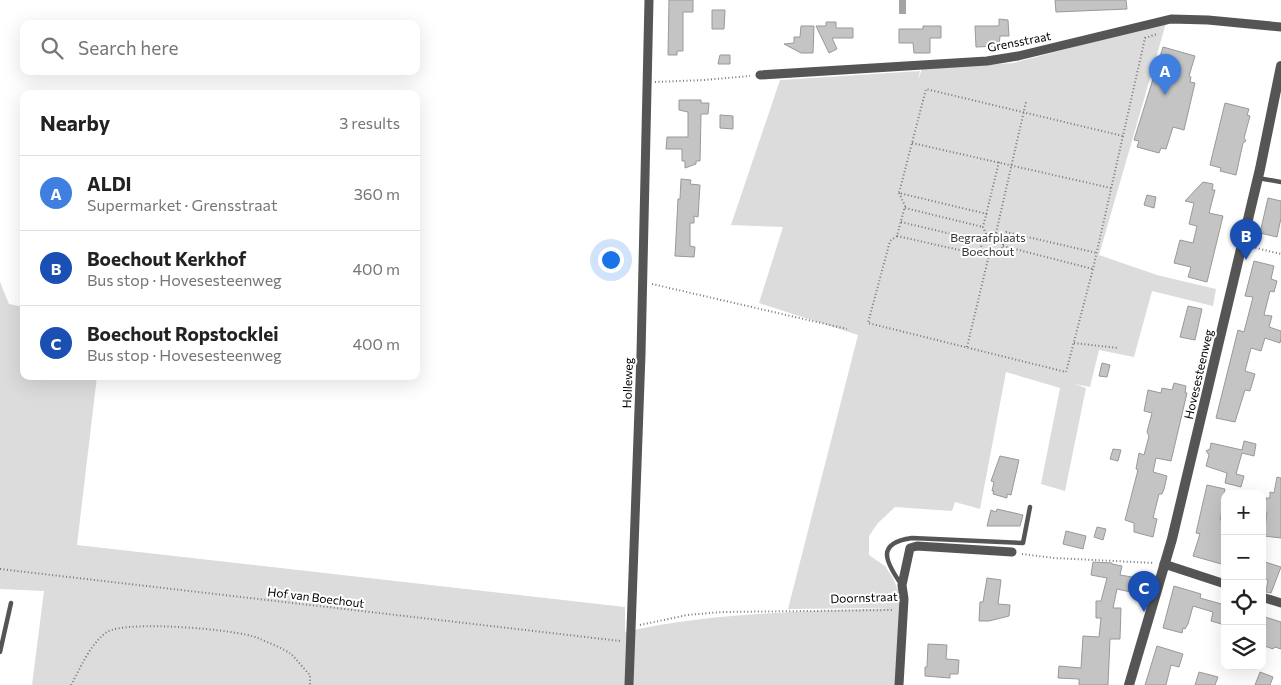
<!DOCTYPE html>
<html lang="en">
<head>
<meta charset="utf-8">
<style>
  body { margin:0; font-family:Commissioner,sans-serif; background:#f6f6f6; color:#222 }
  .controls { position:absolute; right:15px; bottom:15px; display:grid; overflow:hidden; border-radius:10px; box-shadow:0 5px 20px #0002 }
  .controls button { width:45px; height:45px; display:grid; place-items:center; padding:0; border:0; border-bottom:1px solid #e0e0e0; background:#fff; color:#222; font:25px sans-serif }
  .you { position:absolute; left:610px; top:259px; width:18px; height:18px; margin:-12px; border:4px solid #fff; border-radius:50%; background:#1a73e8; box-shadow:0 0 0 8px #1a73e833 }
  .badge { display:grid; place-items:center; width:32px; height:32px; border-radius:50%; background:#000; color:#fff; font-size:16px; font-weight:700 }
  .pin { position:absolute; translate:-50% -41px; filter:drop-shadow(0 1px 2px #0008) }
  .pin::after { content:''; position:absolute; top:26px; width:18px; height:15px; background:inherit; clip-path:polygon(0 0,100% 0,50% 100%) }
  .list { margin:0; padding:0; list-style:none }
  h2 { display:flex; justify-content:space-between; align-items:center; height:65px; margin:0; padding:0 20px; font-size:21px }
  h2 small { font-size:16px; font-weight:400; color:#767676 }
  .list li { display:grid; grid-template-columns:32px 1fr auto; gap:15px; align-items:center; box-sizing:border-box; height:75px; padding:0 20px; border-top:1px solid #e0e0e0 }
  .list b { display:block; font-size:19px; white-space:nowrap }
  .list p { margin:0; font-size:16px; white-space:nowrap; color:#767676 }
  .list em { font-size:16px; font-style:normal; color:#767676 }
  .icon { flex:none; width:28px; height:28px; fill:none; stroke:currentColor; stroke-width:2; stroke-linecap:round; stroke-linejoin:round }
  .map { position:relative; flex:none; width:1281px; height:685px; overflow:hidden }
  .search { position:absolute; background:#fff; box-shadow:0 5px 20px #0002; left:20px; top:20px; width:400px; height:55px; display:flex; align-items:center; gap:12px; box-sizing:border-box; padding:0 18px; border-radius:10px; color:#767676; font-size:19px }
  .panel { position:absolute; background:#fff; box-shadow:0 5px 20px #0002; left:20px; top:90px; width:400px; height:290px; border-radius:10px }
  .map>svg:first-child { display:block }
</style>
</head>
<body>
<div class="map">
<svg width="1281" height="685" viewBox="0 0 1281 685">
  <rect width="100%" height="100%" fill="#fff"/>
  <!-- green -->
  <path fill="#dcdcdc" d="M1166,23L1099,255L1157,275L1216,289L1213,306L1152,291L1134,357L1099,350L1090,387L1075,384L1086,388L1065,491L1041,484L1060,388L1006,372L980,509L955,502L952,511L895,507L878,523L869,536V555L885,566L893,578L899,593L900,607L898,685H32L44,591L0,589V282L9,304L24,307V376H97L77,545L625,607V632C712,612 801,612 889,608L788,609L858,335L759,303L783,227L731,225L780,80L920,71L918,80L922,69L1013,63Z"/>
  <!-- water -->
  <rect fill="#a3a3a3" x="899" y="0" width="7" height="14"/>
  <!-- building -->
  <g fill="#c4c4c4" stroke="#999">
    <path d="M669,0H693V12H683V51H677V55H668Z"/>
    <path d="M1055,0H1126L1127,9L1056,12Z"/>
    <path d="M712,10H725L724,29H712Z"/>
    <path d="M999,19L1008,20L1009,36H1000L999,46L976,47L975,26H999Z"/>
    <path d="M826,22H836V28H853V38H832L837,49L829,53L816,26H826Z"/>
    <path d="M801,26H814L813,53H801L784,44L794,43V37H800Z"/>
    <path d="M923,26H941V38H930V53H914L913,43H899V29H923Z"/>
    <path d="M1163,47L1195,56L1189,76L1191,77L1190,82L1195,83L1184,130L1173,127L1166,149L1161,148L1159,153L1137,147L1139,141L1134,140Z"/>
    <path d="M720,55H730V64H718Z"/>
    <path d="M679,100H701V103H709L708,114H701L700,161H696V164L685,168V161H682V149H666L667,137H688V112L679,110Z"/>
    <path d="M1225,103L1249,109L1247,115L1250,116L1244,138L1246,141L1243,143L1236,175L1220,171L1221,168L1210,165Z"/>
    <path d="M720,115L733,116V129L720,128Z"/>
    <path d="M681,179L691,180L690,184L700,185L698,217L694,216V223H690V246L695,247L694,257L675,256L678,199H680Z"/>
    <path d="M1203,182L1213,184L1212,190H1215L1209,213L1223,216L1207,282L1188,277L1191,267L1174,263L1180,240L1193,243L1197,226L1189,224L1194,203L1185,201Z"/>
    <path d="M1147,195L1156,197L1154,208L1144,205Z"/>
    <path d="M1268,198L1281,201V218L1277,237L1260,233Z"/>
    <path d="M1254,261L1274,266L1271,279L1277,281L1274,292L1270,291L1264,315L1272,316L1269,327L1281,331V338L1280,343L1265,338L1261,351L1251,348L1245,371L1255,374L1250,391L1245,390L1235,422L1216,418L1238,330L1244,332L1253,297L1245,296Z"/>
    <path d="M1188,306L1202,309L1195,340L1180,337Z"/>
    <path d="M1102,363L1110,365L1107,377L1099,376Z"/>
    <path d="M1174,383L1186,386L1185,393H1187L1171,461L1156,458L1153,472L1167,476L1164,489L1162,494H1159L1153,518L1157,519L1153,537L1134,532V523L1125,520L1138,470L1136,469L1139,453L1144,455L1149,436L1147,432L1152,413L1144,411L1148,390L1161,393L1162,388L1172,390Z"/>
    <path d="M1244,441L1256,444L1254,456L1242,453L1236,474L1244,476L1241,487L1225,483L1227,473L1206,466L1209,455L1206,451L1210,449L1211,443L1242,450Z"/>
    <path d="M1113,449L1121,450L1118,461L1110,459Z"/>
    <path d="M1000,456L1019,460L1011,495L1007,494V498L993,494L994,491H992L994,482L991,481Z"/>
    <path d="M1277,477L1281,478V538L1264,536L1267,512H1264L1266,498H1270V492L1274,493Z"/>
    <path d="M1207,485L1225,489L1222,502L1224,503L1220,520H1225L1223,546L1225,547V565L1193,556L1200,534L1196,533Z"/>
    <path d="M997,509L1023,515L1020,526H987L991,510L996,512Z"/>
    <path d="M1097,527L1106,529L1103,540L1094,537Z"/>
    <path d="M1066,531L1086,536L1083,549L1063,544Z"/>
    <path d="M1262,561L1281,567L1271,593L1266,592L1268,580L1262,577Z"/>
    <path d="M1093,562L1112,563V564L1122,566L1120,575L1132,577L1131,582L1134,583L1131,592L1117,589L1113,608H1121L1120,639H1110L1108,685H1079V679L1058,678L1059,666L1081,668L1083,636L1099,637L1101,618H1096V601H1101L1107,578L1091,575Z"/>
    <path d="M987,578L1001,580L998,604L1010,605L1009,616L989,621H979L980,602H983Z"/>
    <path d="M1174,586L1201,594L1200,598L1225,605V625L1211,621L1213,612L1193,606L1188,624L1185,629L1183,628L1182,633L1163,628Z"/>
    <path d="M1262,616L1281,622V649L1275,647L1273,649L1262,645Z"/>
    <path d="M928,644L947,645L946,659L959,660L958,674H950V678L925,676V667H927Z"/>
    <path d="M1157,646L1183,654L1179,667L1171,665L1166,685H1145Z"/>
    <path d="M1199,672L1218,677L1215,685H1195Z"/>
    <path d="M1260,672L1273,677L1270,685H1255Z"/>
  </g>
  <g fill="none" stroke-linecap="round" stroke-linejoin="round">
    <!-- path -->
    <g stroke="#777" stroke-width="2" stroke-dasharray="1 2.5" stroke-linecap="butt">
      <path d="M655,82L704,80L750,76"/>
      <path d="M912,143L1111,188"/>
      <path d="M899,193L905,206L897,236L890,241L868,323L1066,372L1093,269L1145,38L1157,34"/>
      <path d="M905,208L983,227"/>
      <path d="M987,214L899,193L926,89L1123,136"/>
      <path d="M901,222L981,241"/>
      <circle cx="992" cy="244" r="11"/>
      <path d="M996,233L1026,102"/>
      <path d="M986,234L983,227L999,162"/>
      <path d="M897,236L977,254L983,251"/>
      <path d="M1000,236L1006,232L1097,253"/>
      <path d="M1003,246L1093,269"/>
      <path d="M1252,247L1281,254"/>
      <path d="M652,284L847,329"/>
      <path d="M1074,343L1118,348"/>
      <path d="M967,347L989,255"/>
      <path d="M1022,554L1054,558L1154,563"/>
      <path d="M0,569L620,641"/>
      <path d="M640,625L687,615L722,612L894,610"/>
      <path d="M71,685C81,667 90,644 107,632C126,620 236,629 258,638C268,643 284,648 292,655C298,661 304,669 310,675V685"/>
    </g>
    <!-- service -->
    <g stroke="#555" stroke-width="4.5">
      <path d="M1258,178L1281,182"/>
      <path d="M901,584C885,561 876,543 912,538L1023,543L1030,507"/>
      <path d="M0,652L11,603"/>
    </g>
    <!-- minor -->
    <g stroke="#555" stroke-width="9">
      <path d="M760,75L987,61L1018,56L1171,19L1208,20L1281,27"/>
      <path d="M1164,564L1225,584"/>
      <path d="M1262,597L1281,603"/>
      <path d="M629,685L641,354L649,0"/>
      <path d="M899,685L904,599L902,585L910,548L917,546L1012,552"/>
    </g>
    <!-- tertiary -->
    <path stroke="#555" stroke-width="10" d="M1129,685L1172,539L1260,169L1281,66"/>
  </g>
  <g text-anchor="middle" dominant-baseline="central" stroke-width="4" stroke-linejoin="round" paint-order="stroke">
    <!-- street labels -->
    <g font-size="12" fill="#000" stroke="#fff">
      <text transform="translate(1019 41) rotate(-11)">Grensstraat</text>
      <text transform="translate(1198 374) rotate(-77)">Hovesesteenweg</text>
      <text transform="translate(627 383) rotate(-88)">Holleweg</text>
      <text transform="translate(316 597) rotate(7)">Hof van Boechout</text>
      <text transform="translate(864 597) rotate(-2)">Doornstraat</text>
    </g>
    <!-- park labels -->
    <g font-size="12" fill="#333" stroke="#fff">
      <text x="988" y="237">Begraafplaats<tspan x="988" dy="14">Boechout</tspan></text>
    </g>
  </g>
</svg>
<div class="controls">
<button>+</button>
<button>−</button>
<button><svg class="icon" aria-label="locate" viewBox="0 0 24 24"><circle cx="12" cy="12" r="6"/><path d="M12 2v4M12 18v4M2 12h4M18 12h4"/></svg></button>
<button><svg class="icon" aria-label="layers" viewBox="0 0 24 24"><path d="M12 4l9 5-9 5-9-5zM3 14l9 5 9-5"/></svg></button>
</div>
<div class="you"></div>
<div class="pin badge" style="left:1165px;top:95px;background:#3f7fe0">A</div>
<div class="pin badge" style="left:1246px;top:260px;background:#1a4fb4">B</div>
<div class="pin badge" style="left:1144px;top:612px;background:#1a4fb4">C</div>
<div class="search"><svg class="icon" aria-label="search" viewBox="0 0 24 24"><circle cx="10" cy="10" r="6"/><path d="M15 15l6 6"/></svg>Search here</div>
<section class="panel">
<h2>Nearby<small>3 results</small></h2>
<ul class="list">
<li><span class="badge" style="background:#3f7fe0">A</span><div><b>ALDI</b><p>Supermarket · Grensstraat</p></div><em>360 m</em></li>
<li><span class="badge" style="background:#1a4fb4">B</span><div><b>Boechout Kerkhof</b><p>Bus stop · Hovesesteenweg</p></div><em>400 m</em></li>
<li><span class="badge" style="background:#1a4fb4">C</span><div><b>Boechout Ropstocklei</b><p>Bus stop · Hovesesteenweg</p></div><em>400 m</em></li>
</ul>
</section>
</div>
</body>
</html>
